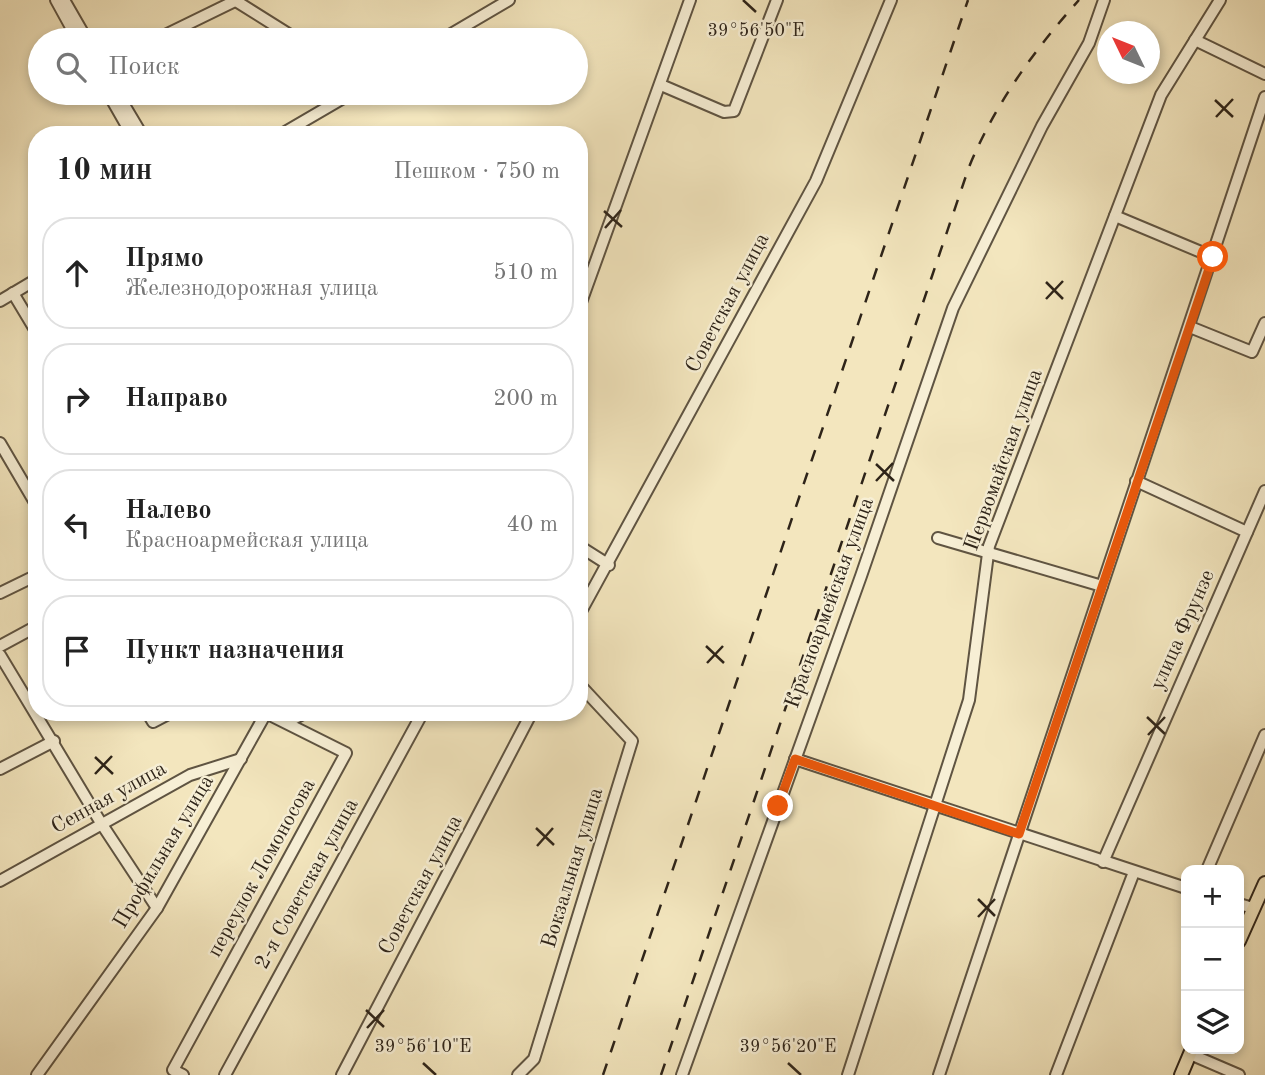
<!DOCTYPE html>
<html lang="ru">
<head>
<meta charset="utf-8">
<style>
  body { margin:0; font-family:"Old Standard TT",serif; background:#f2f2f2; color:#222 }
  .controls { position:absolute; right:21px; bottom:21px; display:grid; overflow:hidden; border-radius:14px; box-shadow:0 4px 10px #0003 }
  .controls button { width:63px; height:63px; display:grid; place-items:center; padding:0; border:0; border-bottom:2px solid #e0e0e0; background:#fff; color:#222; font:35px sans-serif }
  .compass { position:absolute; left:1097px; top:21px; width:63px; height:63px; border-radius:50%; background:#fff; box-shadow:0 4px 10px #0003; rotate:313deg }
  .stop { position:absolute; width:21px; height:21px; margin:-16px; border:5px solid #ea580c; border-radius:50%; background:#fff }
  .stop.end { background:#ea580c; border-color:#fff; box-shadow:0 2px 7px #0008 }
  .list { margin:0; padding:0; list-style:none }
  h2 { display:flex; justify-content:space-between; align-items:center; height:91px; margin:0; padding:0 28px; font-size:30px }
  h2 small { font-size:23px; font-weight:400; color:#767676 }
  .list li { display:grid; grid-template-columns:46px 1fr auto; gap:21px; align-items:center; box-sizing:border-box; height:112px; margin:0 14px 14px; padding:0 14px; border:2px solid #e0e0e0; border-radius:28px }
  .list b { display:block; font-size:26px; white-space:nowrap }
  .list p { margin:0; font-size:23px; white-space:nowrap; color:#767676 }
  .list em { font-size:23px; font-style:normal; color:#767676 }
  .icon { flex:none; width:38px; height:38px; fill:none; stroke:currentColor; stroke-width:2; stroke-linecap:round; stroke-linejoin:round }
  .map { position:relative; flex:none; width:1265px; height:1075px; overflow:hidden }
  .search { position:absolute; background:#fff; box-shadow:0 4px 10px #0003; left:28px; top:28px; width:560px; height:77px; display:flex; align-items:center; gap:18px; box-sizing:border-box; padding:0 24px; border-radius:38px; color:#767676; font-size:26px }
  .panel { position:absolute; background:#fff; box-shadow:0 4px 10px #0003; left:28px; top:126px; width:560px; height:595px; border-radius:28px }
  .map>svg:first-child { display:block }
</style>
</head>
<body>
<div class="map">
<svg width="1265" height="1075" viewBox="0 0 1265 1075">
  <rect width="100%" height="100%" fill="#f3e6be"/>
  <filter id="stains"><feTurbulence type="fractalNoise" baseFrequency=".00286" numOctaves="4"/><feColorMatrix values="0 0 0 0 .2 0 0 0 0 .09 0 0 0 0 .02 0 0 0 .5 -.17"/></filter>
  <radialGradient id="worn" r=".72"><stop offset=".6" stop-color="#630" stop-opacity="0"/><stop offset="1" stop-color="#630" stop-opacity=".3"/></radialGradient>
  <g fill="none" stroke-linecap="round" stroke-linejoin="round">
    <!-- minor casing -->
    <g stroke="#5f5442" stroke-width="14">
      <g id="minor">
        <path d="M56,0L78,40"/>
        <path d="M64,0L87,40"/>
        <path d="M236,1L298,40"/>
        <path d="M155,40L237,0"/>
        <path d="M441,40L509,0"/>
        <path d="M1195,40L1265,74"/>
        <path d="M661,85L724,112L734,111L777,0"/>
        <path d="M108,93L132,135"/>
        <path d="M117,93L142,135"/>
        <path d="M280,135L352,93"/>
        <path d="M1115,216L1213,257"/>
        <path d="M13,293L37,333"/>
        <path d="M0,301L37,279"/>
        <path d="M579,308L690,0"/>
        <path d="M1190,327L1252,352L1265,323"/>
        <path d="M0,443L37,506"/>
        <path d="M1136,481L1247,532"/>
        <path d="M938,538L1102,586"/>
        <path d="M579,546L609,565"/>
        <path d="M0,593L37,575"/>
        <path d="M579,615L816,181L891,0"/>
        <path d="M0,646L37,626"/>
        <path d="M0,655L101,823L157,908"/>
        <path d="M147,712L153,722L172,712"/>
        <path d="M279,715L295,718L307,712"/>
        <path d="M795,759L1186,888"/>
        <path d="M0,769L54,741"/>
        <path d="M1103,862L1265,491"/>
        <path d="M1207,870L1265,735"/>
        <path d="M0,881L190,775L241,759"/>
        <path d="M1239,904L1253,908"/>
        <path d="M1190,1054L1239,1075"/>
        <path d="M37,1075L157,908L266,713"/>
        <path d="M183,1075L173,1070L346,753L266,713"/>
        <path d="M225,1075L423,712"/>
        <path d="M342,1075L532,712"/>
        <path d="M518,1075L534,1059L632,741L579,684"/>
        <path d="M682,1075L861,576L953,308L1042,126L1089,43L1104,0"/>
        <path d="M848,1075L969,700L989,546L1161,95L1220,0"/>
        <path d="M939,1075L1265,97"/>
        <path d="M1056,1075L1134,872"/>
      </g>
    </g>
    <!-- major casing -->
    <g stroke="#2e2419" stroke-width="16">
      <g id="major">
        <path d="M1239,941L1265,883"/>
        <path d="M1181,1075L1192,1049"/>
      </g>
    </g>
    <!-- minor -->
    <use href="#minor" stroke="#f7efd5" stroke-width="10"/>
    <!-- major -->
    <use href="#major" stroke="#f3e6be" stroke-width="12"/>
    <!-- rail -->
    <g stroke="#2e2419" stroke-width="2.5" stroke-dasharray="12 12" stroke-linecap="butt">
      <path d="M603,1075L968,0"/>
      <path d="M661,1075L969,167C995,104 1034,50 1079,0"/>
    </g>
  </g>
  <g fill="none" stroke-linecap="round" stroke-linejoin="round">
    <!-- route -->
    <path stroke="#ea580c" stroke-width="9" d="M778,806L795,759L1019,834L1213,257"/>
  </g>
  <!-- ticks -->
  <path fill="none" stroke="#2e2419" stroke-width="2.5" d="M743,0L756,12M1215,100L1233,117M1216,117L1233,99M604,211L622,227M605,228L621,210M1046,282L1063,299M1046,299L1063,281M876,464L894,481M876,481L893,463M706,646L724,663M707,663L723,646M1147,717L1165,734M1148,735L1165,717M95,757L113,774M95,774L112,756M536,828L554,845M537,846L553,828M978,899L995,916M978,917L995,899M366,1010L384,1027M367,1028L384,1010M423,1063L436,1075M788,1063L801,1075"/>
  <g text-anchor="middle" dominant-baseline="central" stroke-width="5" stroke-linejoin="round" paint-order="stroke">
    <!-- street labels -->
    <g font-size="21" fill="#2e2419" stroke="#f7efd5">
      <text transform="translate(728 303) rotate(-62)">Советская улица</text>
      <text transform="translate(1004 460) rotate(-70)">Первомайская улица</text>
      <text transform="translate(830 603) rotate(-70)">Красноармейская улица</text>
      <text transform="translate(1183 630) rotate(-66)">улица Фрунзе</text>
      <text transform="translate(109 798) rotate(-29)">Сенная улица</text>
      <text transform="translate(164 852) rotate(-59)">Профильная улица</text>
      <text transform="translate(262 868) rotate(-61)">переулок Ломоносова</text>
      <text transform="translate(573 868) rotate(-73)">Вокзальная улица</text>
      <text transform="translate(307 884) rotate(-61)">2-я Советская улица</text>
      <text transform="translate(421 885) rotate(-62)">Советская улица</text>
    </g>
  </g>
  <g font-size="18" text-anchor="middle" fill="#2e2419" stroke="#f7efd5" stroke-width="5" stroke-linejoin="round" paint-order="stroke">
    <text x="756" y="36">39°56'50"E</text>
    <text x="423" y="1052">39°56'10"E</text>
    <text x="788" y="1052">39°56'20"E</text>
  </g>
  <rect width="100%" height="100%" filter="url(#stains)"/>
  <rect width="100%" height="100%" fill="url(#worn)"/>
</svg>
<div class="controls">
<button>+</button>
<button>−</button>
<button><svg class="icon" aria-label="layers" viewBox="0 0 24 24"><path d="M12 4l9 5-9 5-9-5zM3 14l9 5 9-5"/></svg></button>
</div>
<svg class="compass" viewBox="-18 -18 36 36"><path d="M0-13l5 13h-10z" fill="#e53935"/><path d="M0 13l5-13h-10z" fill="#767676"/></svg>
<div class="stop" style="left:1213px;top:257px"></div>
<div class="stop end" style="left:778px;top:806px"></div>
<div class="search"><svg class="icon" aria-label="search" viewBox="0 0 24 24"><circle cx="10" cy="10" r="6"/><path d="M15 15l6 6"/></svg>Поиск</div>
<section class="panel">
<h2>10 мин<small>Пешком · 750 m</small></h2>
<ul class="list">
<li><svg class="icon" aria-label="ahead" viewBox="0 0 24 24"><path d="M12 20V5M6 11l6-6 6 6"/></svg><div><b>Прямо</b><p>Железнодорожная улица</p></div><em>510 m</em></li>
<li><svg class="icon" aria-label="right" viewBox="0 0 24 24"><path d="M7 20v-9h11M14 6l5 5-5 5"/></svg><div><b>Направо</b></div><em>200 m</em></li>
<li><svg class="icon" aria-label="left" viewBox="0 0 24 24"><path d="M17 20v-9H6M10 6l-5 5 5 5"/></svg><div><b>Налево</b><p>Красноармейская улица</p></div><em>40 m</em></li>
<li><svg class="icon" aria-label="arrive" viewBox="0 0 24 24"><path d="M6 21V4h12l-3 4 3 4H6"/></svg><div><b>Пункт назначения</b></div></li>
</ul>
</section>
</div>
</body>
</html>
